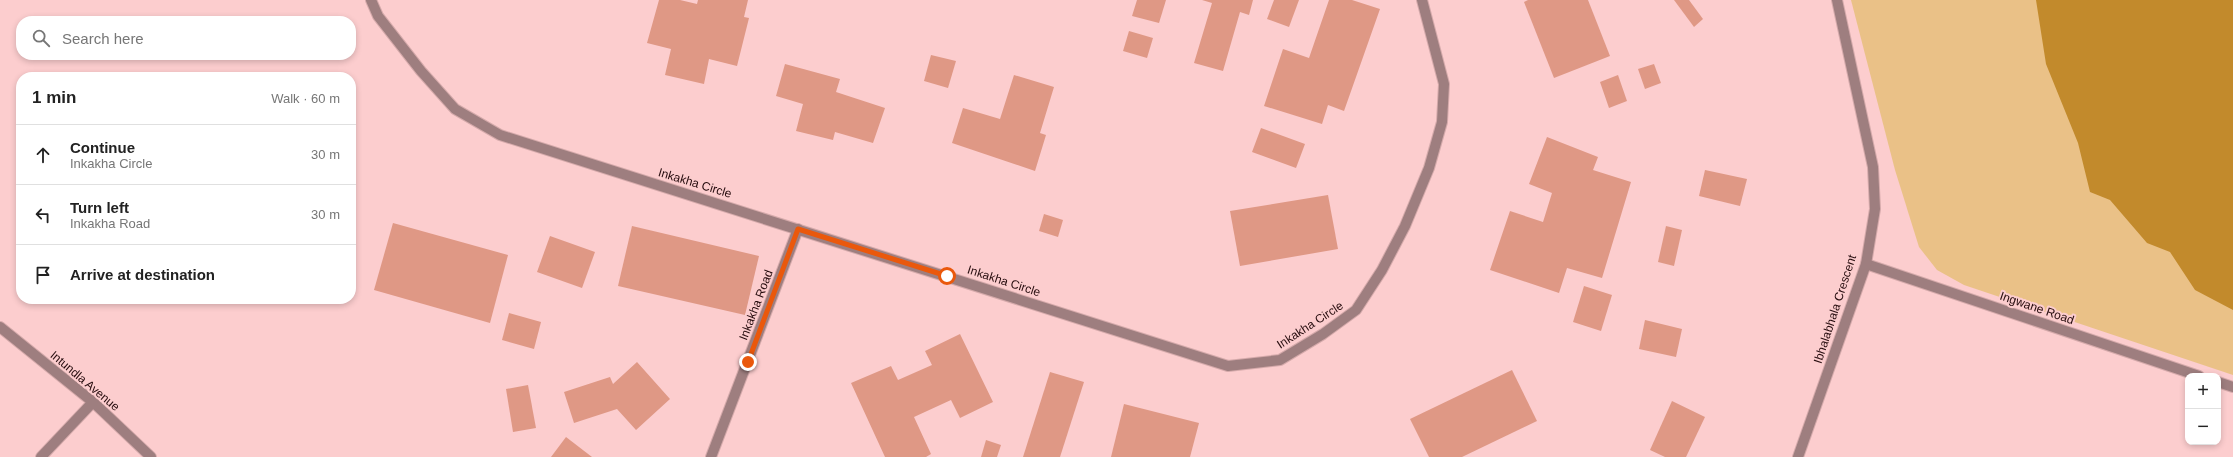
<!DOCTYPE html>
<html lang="en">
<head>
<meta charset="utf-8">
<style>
  body { margin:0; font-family:Helvetica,sans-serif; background:#f2f2f2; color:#222 }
  .controls { position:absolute; right:12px; bottom:12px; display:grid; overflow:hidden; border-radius:8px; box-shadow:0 2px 6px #0003 }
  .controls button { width:36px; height:36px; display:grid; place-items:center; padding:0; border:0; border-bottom:1px solid #e0e0e0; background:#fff; color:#222; font:20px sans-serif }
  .stop { position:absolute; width:12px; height:12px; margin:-9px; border:3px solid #ea580c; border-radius:50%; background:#fff }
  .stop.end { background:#ea580c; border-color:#fff; box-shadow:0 1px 4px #0008 }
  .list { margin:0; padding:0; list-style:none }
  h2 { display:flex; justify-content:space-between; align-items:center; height:52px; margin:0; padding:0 16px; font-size:17px }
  h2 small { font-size:13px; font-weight:400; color:#767676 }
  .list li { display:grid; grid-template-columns:26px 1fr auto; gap:12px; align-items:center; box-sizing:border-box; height:60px; padding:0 16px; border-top:1px solid #e0e0e0 }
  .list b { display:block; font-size:15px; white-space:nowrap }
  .list p { margin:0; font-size:13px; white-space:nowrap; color:#767676 }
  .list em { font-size:13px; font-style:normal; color:#767676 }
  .icon { flex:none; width:22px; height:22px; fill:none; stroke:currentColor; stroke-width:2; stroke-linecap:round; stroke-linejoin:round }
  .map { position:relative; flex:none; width:2233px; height:457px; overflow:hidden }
  .search { position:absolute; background:#fff; box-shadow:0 2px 6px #0003; left:16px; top:16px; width:340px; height:44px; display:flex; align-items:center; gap:10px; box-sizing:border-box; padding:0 14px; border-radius:16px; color:#767676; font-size:15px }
  .panel { position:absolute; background:#fff; box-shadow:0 2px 6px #0003; left:16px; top:72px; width:340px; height:232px; border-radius:16px }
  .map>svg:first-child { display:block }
</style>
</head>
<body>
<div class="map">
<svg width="2233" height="457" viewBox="0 0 2233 457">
  <rect width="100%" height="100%" fill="#fccdce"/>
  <!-- green -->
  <path fill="#eac187" d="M1851,0H2233V375L1964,285L1937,270L1919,247L1895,170Z"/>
  <!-- forest -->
  <path fill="#c28a2c" d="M2036,0H2233V310L2195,290L2170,252L2147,243L2110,200L2090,192L2078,143L2046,64Z"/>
  <!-- building -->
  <g fill="#df9885">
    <path d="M659,0H680L697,4L698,0H748L744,17L749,18L737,66L709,59L704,84L665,75L671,49L647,43Z"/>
    <path d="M1137,0H1166L1159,23L1132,16Z"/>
    <path d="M1202,0H1253L1249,15L1240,12L1223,71L1194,63L1212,3Z"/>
    <path d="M1274,0H1299L1289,27L1267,19Z"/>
    <path d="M1329,0H1352L1380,9L1344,111L1328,105L1322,124L1264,106L1283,49L1309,58Z"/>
    <path d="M1528,0H1588L1610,56L1554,78L1524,2Z"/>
    <path d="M1674,0H1689L1703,19L1694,27Z"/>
    <path d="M1129,31L1153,38L1147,58L1123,51Z"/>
    <path d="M931,55L956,61L948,88L924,81Z"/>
    <path d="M785,64L840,79L836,92L885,108L873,143L835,132L833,140L796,131L803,104L776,96Z"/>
    <path d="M1654,64L1661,83L1645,89L1638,69Z"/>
    <path d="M1014,75L1054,87L1040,133L1046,135L1035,171L952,143L963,108L1000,119Z"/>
    <path d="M1618,75L1627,101L1609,108L1600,82Z"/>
    <path d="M1261,128L1305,144L1296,168L1252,152Z"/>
    <path d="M1547,137L1598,157L1593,170L1631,182L1602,278L1567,268L1559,293L1490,270L1510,211L1543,222L1552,193L1529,184Z"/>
    <path d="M1705,170L1747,179L1740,206L1699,196Z"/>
    <path d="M1328,195L1338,249L1240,266L1230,211Z"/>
    <path d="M1044,214L1063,220L1058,237L1039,231Z"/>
    <path d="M393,223L508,255L490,323L374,290Z"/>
    <path d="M632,226L759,256L745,315L618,286Z"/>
    <path d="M1666,226L1682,230L1674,266L1658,262Z"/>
    <path d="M550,236L595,252L582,288L537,272Z"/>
    <path d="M1584,286L1612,295L1601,331L1573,322Z"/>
    <path d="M509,313L541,322L534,349L502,340Z"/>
    <path d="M1645,320L1682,329L1676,357L1639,349Z"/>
    <path d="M960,334L993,402L960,418L951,400L914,417L931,454L926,457H885L851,383L891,366L898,380L932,365L925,351Z"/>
    <path d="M637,362L670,399L636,430L617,409L574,423L564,392L610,377L613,384Z"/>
    <path d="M1512,370L1537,421L1462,457H1429L1410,419Z"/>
    <path d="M1050,372L1084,382L1060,457H1023Z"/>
    <path d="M528,385L536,428L513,432L506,389Z"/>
    <path d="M1672,401L1705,417L1686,457H1665L1650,450Z"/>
    <path d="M1124,404L1199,423L1190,457H1111Z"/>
    <path d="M566,437L592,457H551Z"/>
    <path d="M986,440L1001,445L997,457H981Z"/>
  </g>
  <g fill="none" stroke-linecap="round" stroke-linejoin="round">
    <!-- minor casing -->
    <g stroke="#d5aaab" stroke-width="12">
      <g id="minor">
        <path d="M371,0L378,16L421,71L455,109L500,135L1228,366L1280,360L1323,334L1356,310L1382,270L1405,226L1429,168L1442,122L1444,84L1422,0"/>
        <path d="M1866,264L2199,376"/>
        <path d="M0,327L93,402L151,457"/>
        <path d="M2218,382L2233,387"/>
        <path d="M41,457L93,402"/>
        <path d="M711,457L798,229"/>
        <path d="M1798,457L1866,264L1875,209L1873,167L1837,0"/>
      </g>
    </g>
    <!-- minor -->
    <use href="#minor" stroke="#9e7e7f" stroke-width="10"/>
  </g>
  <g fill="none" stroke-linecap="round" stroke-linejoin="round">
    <!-- route -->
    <path stroke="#ea580c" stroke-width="5" d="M748,362L798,229L947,276"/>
  </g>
  <g text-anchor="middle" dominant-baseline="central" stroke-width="4" stroke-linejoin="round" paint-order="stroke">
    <!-- street labels -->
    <g font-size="12" fill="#250b0d" stroke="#fccdce">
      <text transform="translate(695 183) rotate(17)">Inkakha Circle</text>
      <text transform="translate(1004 281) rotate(18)">Inkakha Circle</text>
      <text transform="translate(756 305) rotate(-69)">Inkakha Road</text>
      <text transform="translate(2037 308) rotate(19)">Ingwane Road</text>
      <text transform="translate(1835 309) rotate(-72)">Ibhalabhala Crescent</text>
      <text transform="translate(1310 325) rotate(-33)">Inkakha Circle</text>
      <text transform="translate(85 381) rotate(40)">Intundla Avenue</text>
    </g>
  </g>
</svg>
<div class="controls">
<button>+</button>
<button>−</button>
</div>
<div class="stop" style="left:947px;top:276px"></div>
<div class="stop end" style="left:748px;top:362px"></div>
<div class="search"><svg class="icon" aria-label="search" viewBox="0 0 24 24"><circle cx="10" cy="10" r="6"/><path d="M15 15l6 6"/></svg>Search here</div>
<section class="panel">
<h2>1 min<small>Walk · 60 m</small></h2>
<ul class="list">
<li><svg class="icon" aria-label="ahead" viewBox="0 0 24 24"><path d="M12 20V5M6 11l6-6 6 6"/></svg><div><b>Continue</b><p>Inkakha Circle</p></div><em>30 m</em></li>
<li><svg class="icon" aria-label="left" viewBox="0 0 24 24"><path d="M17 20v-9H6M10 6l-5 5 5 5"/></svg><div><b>Turn left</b><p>Inkakha Road</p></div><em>30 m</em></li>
<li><svg class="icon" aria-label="arrive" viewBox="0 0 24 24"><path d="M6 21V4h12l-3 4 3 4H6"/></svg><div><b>Arrive at destination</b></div></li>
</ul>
</section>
</div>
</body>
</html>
